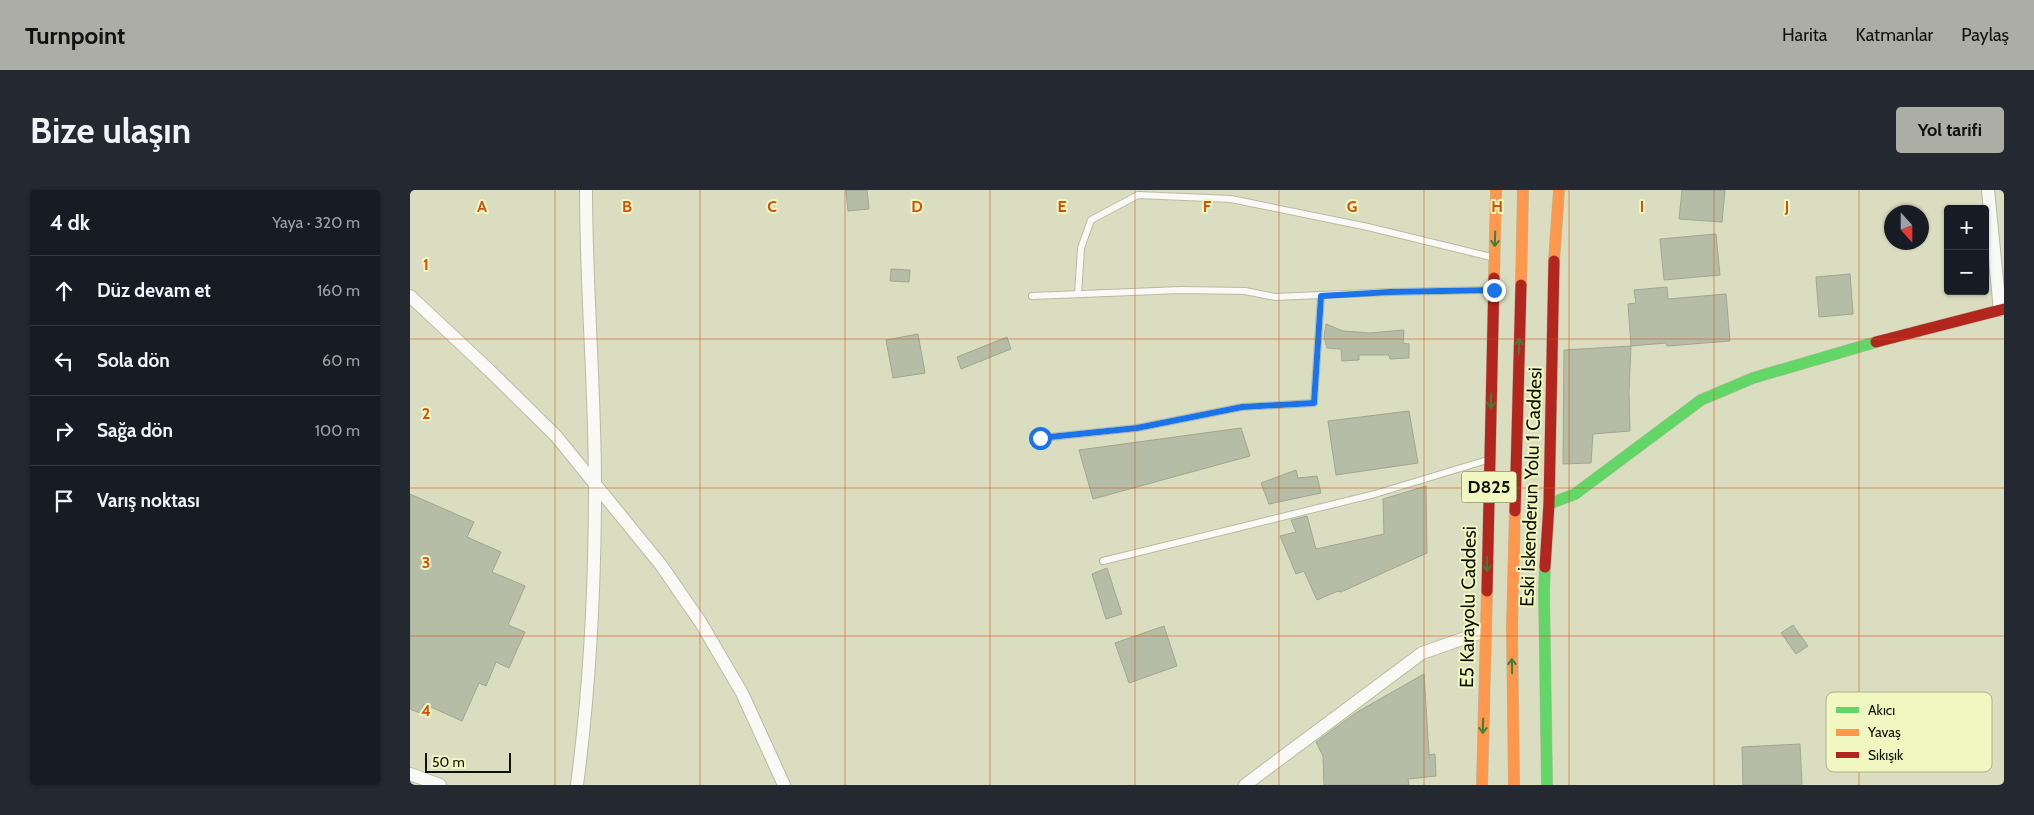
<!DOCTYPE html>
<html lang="tr">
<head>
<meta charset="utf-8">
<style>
  body { margin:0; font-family:Cabin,sans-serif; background:#242831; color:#f1f3f6 }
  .controls { position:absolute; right:15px; top:15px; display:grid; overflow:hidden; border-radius:5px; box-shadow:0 1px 4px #0004 }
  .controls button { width:45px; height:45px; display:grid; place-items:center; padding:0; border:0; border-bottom:1px solid #363941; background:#171b24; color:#f1f3f6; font:25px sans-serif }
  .compass { position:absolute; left:1474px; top:15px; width:45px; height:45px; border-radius:50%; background:#171b24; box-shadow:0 1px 4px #0004; rotate:159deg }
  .scale { position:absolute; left:15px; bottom:12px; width:86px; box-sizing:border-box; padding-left:5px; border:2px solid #101201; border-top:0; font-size:14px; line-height:18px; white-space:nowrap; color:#101201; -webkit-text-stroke:4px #f1f7c0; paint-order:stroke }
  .stop { position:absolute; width:15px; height:15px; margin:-11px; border:4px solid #1a73e8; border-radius:50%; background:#fff }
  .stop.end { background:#1a73e8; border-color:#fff; box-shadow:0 1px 5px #0008 }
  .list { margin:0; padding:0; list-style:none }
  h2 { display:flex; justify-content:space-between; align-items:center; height:65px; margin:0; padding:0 20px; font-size:21px }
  h2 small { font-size:16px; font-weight:400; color:#9ea1a6 }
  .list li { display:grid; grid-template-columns:32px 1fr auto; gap:15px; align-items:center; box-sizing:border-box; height:70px; padding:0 20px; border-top:1px solid #363941 }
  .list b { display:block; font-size:19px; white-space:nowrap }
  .list em { font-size:16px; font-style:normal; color:#9ea1a6 }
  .icon { flex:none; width:28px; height:28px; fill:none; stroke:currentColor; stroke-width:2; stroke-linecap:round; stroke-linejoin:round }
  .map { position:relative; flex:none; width:1594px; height:595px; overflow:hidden; border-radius:5px }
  header { display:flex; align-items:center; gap:30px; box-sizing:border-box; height:70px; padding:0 25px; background:#acaea6; color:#111 }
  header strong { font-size:24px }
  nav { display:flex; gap:28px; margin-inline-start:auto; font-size:18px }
  .intro { display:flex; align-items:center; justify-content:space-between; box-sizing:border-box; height:120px; padding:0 30px }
  h1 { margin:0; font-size:35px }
  .button { padding:12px 22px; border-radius:5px; background:#acaea6; color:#111; font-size:18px; font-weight:700 }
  main { display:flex; gap:30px; padding:0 30px }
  aside { flex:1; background:#171b24; border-radius:5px; box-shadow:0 1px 4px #0004 }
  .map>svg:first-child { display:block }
</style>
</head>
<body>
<header>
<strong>Turnpoint</strong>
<nav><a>Harita</a><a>Katmanlar</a><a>Paylaş</a></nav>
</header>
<div class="intro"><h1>Bize ulaşın</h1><a class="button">Yol tarifi</a></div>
<main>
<aside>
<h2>4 dk<small>Yaya · 320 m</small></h2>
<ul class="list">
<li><svg class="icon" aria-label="ahead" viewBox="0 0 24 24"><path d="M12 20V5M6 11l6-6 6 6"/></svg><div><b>Düz devam et</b></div><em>160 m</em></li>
<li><svg class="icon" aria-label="left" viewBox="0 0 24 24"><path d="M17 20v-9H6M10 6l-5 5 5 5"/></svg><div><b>Sola dön</b></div><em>60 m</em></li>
<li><svg class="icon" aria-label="right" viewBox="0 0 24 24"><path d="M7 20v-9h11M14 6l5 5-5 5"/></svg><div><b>Sağa dön</b></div><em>100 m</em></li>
<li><svg class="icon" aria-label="arrive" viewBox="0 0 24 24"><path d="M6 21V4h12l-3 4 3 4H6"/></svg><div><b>Varış noktası</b></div></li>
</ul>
</aside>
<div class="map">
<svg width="1594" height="595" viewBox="0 0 1594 595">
  <rect width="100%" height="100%" fill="#daddc0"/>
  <!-- building -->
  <g fill="#b6bda7" stroke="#a0a791">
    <path d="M436,0H457L459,19L438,21Z"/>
    <path d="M1272,0H1315L1312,32L1269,29Z"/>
    <path d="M1306,44L1310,85L1254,90L1250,49Z"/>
    <path d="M481,79L500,80L499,92L480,91Z"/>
    <path d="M1440,84L1443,124L1409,127L1406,87Z"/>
    <path d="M1257,97L1258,109L1316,104L1320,151L1257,156L1256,153L1221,156L1218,114L1226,113L1224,100Z"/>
    <path d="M916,134L933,141L960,143L994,140L993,153L999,154V168L980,169L979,165H949V170L932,171L931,159L917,158L914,147Z"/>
    <path d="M508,144L515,183L483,188L476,150Z"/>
    <path d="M597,147L601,159L551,179L547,167Z"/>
    <path d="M1221,156L1219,202L1220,241L1183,244L1181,273L1153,274L1154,160Z"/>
    <path d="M999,221L1008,273L926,285L918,231Z"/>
    <path d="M831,238L840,266L683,309L669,260Z"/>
    <path d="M886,280L888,288L907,286L911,303L859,314L851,293Z"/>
    <path d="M1016,296L1017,363L931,402L928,401L907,410L894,381L886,384L870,346L886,342L881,330L897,326L906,359L974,344L973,309Z"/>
    <path d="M0,304L64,332L57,347L91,362L82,382L115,396L98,435L115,442L99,478L86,472L76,496L69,493L52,531L14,514L10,523L0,519Z"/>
    <path d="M697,378L712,424L696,429L682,384Z"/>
    <path d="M1383,435L1398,456L1386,464L1371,443Z"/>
    <path d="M754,436L767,476L719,493L705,453Z"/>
    <path d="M1014,484L1019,565L1025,564L1026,586L998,589L999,595H914L913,566L906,552L947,522Z"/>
    <path d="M1390,554L1392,595H1333L1332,557Z"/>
  </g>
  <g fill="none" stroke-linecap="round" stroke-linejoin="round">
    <!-- lane casing -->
    <g stroke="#b8bba3" stroke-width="8">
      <g id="lane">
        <path d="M668,104L671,58L681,30L728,5L821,9L958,37L1081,67"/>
        <path d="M622,106L771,100L835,101L865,107L980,102L1079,100"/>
        <path d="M630,248L727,238L832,217L904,213L911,106"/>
        <path d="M693,371L965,304L1074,271"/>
      </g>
    </g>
    <!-- street casing -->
    <g stroke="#b8bba3" stroke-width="14">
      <g id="street">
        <path d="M1578,0L1590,120"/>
        <path d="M0,106L79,180L146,246L251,375L291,433L332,503L374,595"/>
        <path d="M0,584L30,595"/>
        <path d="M167,595C180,496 185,396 185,296C185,197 176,99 176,0"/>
        <path d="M835,595L1012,463L1075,441"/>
      </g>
    </g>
    <!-- fast casing -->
    <g stroke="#b8bba3" stroke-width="12">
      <g id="fast">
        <path d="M1139,314L1165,304L1291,210L1343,188L1466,152"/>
        <path d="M1135,377L1134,401L1137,595"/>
      </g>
    </g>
    <!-- slow casing -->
    <g stroke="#b8bba3" stroke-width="12">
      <g id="slow">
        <path d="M1144,71L1149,0"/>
        <path d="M1084,88L1086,0"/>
        <path d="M1111,95L1113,0"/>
        <path d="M1072,595L1077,401"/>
        <path d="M1104,595L1102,436L1105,321"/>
      </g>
    </g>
    <!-- jam casing -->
    <g stroke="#b8bba3" stroke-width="12">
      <g id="jam">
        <path d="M1466,152L1594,119"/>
        <path d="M1105,321L1111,95"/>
        <path d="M1135,377L1139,314L1144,71"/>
        <path d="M1077,401L1084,88"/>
      </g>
    </g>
    <!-- lane -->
    <use href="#lane" stroke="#f9faf6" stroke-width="6"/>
    <!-- street -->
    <use href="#street" stroke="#f9faf6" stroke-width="12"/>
    <!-- fast -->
    <use href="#fast" stroke="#63d668" stroke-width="11"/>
    <!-- slow -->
    <use href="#slow" stroke="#ff974d" stroke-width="11"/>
    <!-- jam -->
    <use href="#jam" stroke="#b3261e" stroke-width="11"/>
  </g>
  <!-- one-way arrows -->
  <defs><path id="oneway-shaft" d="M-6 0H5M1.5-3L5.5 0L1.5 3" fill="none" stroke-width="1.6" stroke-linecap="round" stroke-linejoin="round" transform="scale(1.25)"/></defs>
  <g stroke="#3e7e3a">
    <use href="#oneway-shaft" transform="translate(1085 49) rotate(92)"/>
    <use href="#oneway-shaft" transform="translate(1109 156) rotate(-89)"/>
    <use href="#oneway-shaft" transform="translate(1081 211) rotate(91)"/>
    <use href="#oneway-shaft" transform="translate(1077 374) rotate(91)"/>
    <use href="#oneway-shaft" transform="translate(1102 476) rotate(-91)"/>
    <use href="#oneway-shaft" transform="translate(1073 536) rotate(91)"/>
  </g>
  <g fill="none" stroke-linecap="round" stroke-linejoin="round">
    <!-- route -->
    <path stroke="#1a73e8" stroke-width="6" d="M630,248L727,238L832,217L904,213L911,106L980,102L1084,100"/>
  </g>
  <!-- grid -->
  <path fill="none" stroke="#d2520b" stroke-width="1" stroke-opacity="0.55" d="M145,0V595M290,0V595M435,0V595M580,0V595M725,0V595M869,0V595M1014,0V595M1159,0V595M1304,0V595M1449,0V595M0,149H1594M0,298H1594M0,446H1594"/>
  <g text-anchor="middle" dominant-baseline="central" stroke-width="4" stroke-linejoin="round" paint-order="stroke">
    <!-- shield labels -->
    <rect fill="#f1f7c0" stroke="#54573a" stroke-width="1" x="1051.5" y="281.5" width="55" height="31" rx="4"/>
    <g font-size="18" font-weight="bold" fill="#101201">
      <text x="1079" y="297">D825</text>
    </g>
    <!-- street labels -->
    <g font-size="19" fill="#101201" stroke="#f1f7c0">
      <text transform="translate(1121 297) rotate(-88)">Eski İskenderun Yolu 1 Caddesi</text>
      <text transform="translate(1058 417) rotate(-89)">E5 Karayolu Caddesi</text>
    </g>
  </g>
  <!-- legend -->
  <rect x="1416" y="502" width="166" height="80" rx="8" fill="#f1f7c0" stroke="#aeb287" stroke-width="1"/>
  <rect x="1426" y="517" width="23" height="6" fill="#63d668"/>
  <rect x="1426" y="539" width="23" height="7" fill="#ff974d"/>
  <rect x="1426" y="562" width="23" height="6" fill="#b3261e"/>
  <g font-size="14" fill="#101201">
    <text x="1458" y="525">Akıcı</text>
    <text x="1458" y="547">Yavaş</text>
    <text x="1458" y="570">Sıkışık</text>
  </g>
  <g font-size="16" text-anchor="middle" font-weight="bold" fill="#d2520b" stroke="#f1f7c0" stroke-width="4" stroke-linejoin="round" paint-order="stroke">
    <text x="72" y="22">A</text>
    <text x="217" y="22">B</text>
    <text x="362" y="22">C</text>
    <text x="507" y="22">D</text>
    <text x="652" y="22">E</text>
    <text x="797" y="22">F</text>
    <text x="942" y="22">G</text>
    <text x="1087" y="22">H</text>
    <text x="1232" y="22">I</text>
    <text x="1377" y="22">J</text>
    <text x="16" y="80">1</text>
    <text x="16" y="229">2</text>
    <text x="16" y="378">3</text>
    <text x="16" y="526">4</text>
  </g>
</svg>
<div class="controls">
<button>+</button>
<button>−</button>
</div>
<svg class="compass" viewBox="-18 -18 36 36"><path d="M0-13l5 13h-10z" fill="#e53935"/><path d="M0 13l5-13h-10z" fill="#9ea1a6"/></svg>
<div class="scale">50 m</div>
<div class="stop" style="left:630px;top:248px"></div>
<div class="stop end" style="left:1084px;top:100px"></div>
</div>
</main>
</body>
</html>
